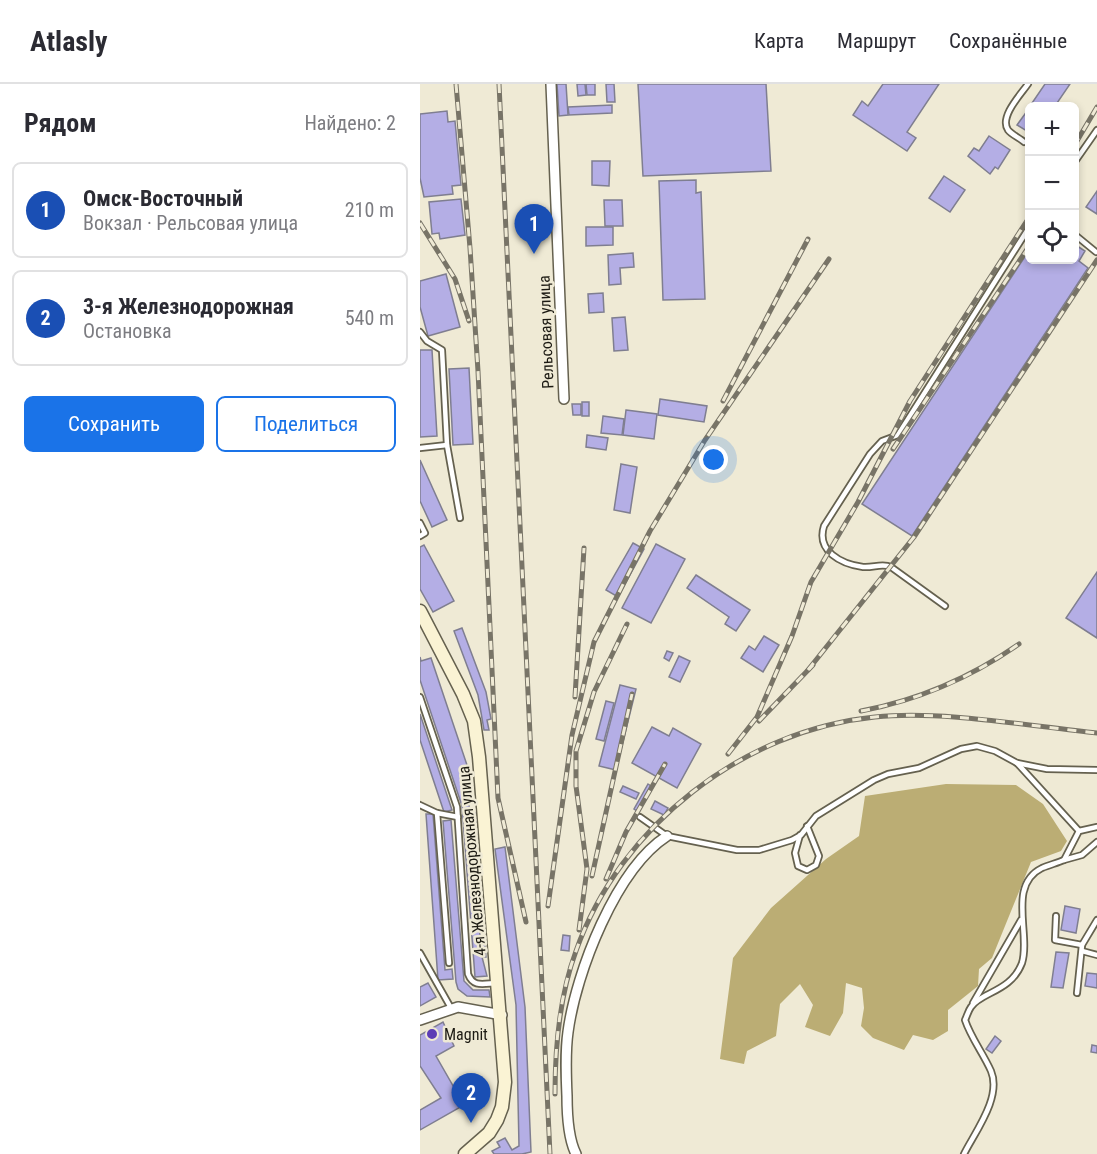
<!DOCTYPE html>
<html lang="ru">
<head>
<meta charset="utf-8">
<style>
  body { margin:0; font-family:"Roboto Condensed",sans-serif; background:#f7f7f7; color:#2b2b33 }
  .controls { position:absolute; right:18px; top:18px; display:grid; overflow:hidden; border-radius:9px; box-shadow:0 3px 9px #0003 }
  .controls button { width:54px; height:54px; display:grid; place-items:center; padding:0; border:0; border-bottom:2px solid #e1e1e2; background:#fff; color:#2b2b33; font:30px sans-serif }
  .you { position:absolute; left:294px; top:376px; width:21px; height:21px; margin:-15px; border:4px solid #fff; border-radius:50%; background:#1a73e8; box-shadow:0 0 0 9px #1a73e833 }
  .badge { display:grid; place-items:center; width:39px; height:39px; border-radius:50%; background:#1a73e8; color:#fff; font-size:20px; font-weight:700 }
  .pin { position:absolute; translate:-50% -50px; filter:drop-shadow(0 2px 3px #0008) }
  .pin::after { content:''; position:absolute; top:32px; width:21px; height:18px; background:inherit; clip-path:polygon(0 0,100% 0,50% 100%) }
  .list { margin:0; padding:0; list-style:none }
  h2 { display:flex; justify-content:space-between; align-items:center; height:78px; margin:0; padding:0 24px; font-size:26px }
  h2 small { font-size:20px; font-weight:400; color:#7c7c81 }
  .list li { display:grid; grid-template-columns:39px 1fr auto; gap:18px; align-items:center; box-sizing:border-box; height:96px; margin:0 12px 12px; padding:0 12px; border:2px solid #e1e1e2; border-radius:9px }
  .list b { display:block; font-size:22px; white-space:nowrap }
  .list p { margin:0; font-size:20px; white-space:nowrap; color:#7c7c81 }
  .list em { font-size:20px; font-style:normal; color:#7c7c81 }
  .actions { display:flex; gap:12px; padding:18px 24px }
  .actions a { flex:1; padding:14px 0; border:2px solid #1a73e8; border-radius:9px; text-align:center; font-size:21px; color:#1a73e8 }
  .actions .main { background:#1a73e8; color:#fff }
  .icon { flex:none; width:33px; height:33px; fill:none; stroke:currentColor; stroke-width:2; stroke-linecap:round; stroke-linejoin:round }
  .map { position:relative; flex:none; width:677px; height:1070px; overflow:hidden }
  header { display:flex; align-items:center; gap:36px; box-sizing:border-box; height:84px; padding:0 30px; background:#fff; border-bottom:2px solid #e1e1e2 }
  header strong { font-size:28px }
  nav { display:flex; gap:33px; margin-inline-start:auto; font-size:21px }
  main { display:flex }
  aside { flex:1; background:#fff }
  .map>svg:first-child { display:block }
</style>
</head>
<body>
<header>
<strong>Atlasly</strong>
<nav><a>Карта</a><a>Маршрут</a><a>Сохранённые</a></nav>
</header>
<main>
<aside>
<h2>Рядом<small>Найдено: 2</small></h2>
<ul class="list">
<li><span class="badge" style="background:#1a4fb4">1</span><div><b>Омск-Восточный</b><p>Вокзал · Рельсовая улица</p></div><em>210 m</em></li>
<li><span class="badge" style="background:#1a4fb4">2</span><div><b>3-я Железнодорожная</b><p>Остановка</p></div><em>540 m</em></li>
</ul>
<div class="actions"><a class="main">Сохранить</a><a>Поделиться</a></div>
</aside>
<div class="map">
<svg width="677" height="1070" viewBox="0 0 677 1070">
  <rect width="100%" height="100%" fill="#efead5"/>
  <!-- forest -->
  <path fill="#bbad74" d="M526,700L596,701L623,720L647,757L641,767L611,778L572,874L559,885L558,902L528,926V947L513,956L493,951L484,966L453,954L441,942L444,924L442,904L426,899L423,929L410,952L385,943L393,921L380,900L360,920L356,952L327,967L324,980L300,975L313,874L351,824L406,775L439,752L445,712Z"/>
  <!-- building -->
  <g fill="#b4aee5" stroke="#7f7e90" stroke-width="1.5">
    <path d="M137,0H146L148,31L139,32Z"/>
    <path d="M157,0H165L166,11L158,12Z"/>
    <path d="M166,0H175V11H167Z"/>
    <path d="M186,0H194L195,18H187Z"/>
    <path d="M218,0H346L351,87L223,92Z"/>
    <path d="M463,0H519L487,48L496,54L487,67L433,31L442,17L448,22Z"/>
    <path d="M625,0H650L635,22H610Z"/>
    <path d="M192,21V29L149,31L148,23Z"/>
    <path d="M610,23V49L597,41Z"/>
    <path d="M27,27L28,38L35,37L41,101L32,102L33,110L4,113L0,94V30Z"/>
    <path d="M569,52L590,66L578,85L575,83L570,90L548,72L554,64L559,67Z"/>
    <path d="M172,77H190L189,102L172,101Z"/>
    <path d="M524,92L545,106L530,128L509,114Z"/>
    <path d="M276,96V109L281,108L285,215L243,216L239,97Z"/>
    <path d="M677,107V130L666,123Z"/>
    <path d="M41,115L45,151L20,155L19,149L12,150L9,118Z"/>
    <path d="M184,116H202L203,142H185Z"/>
    <path d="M166,143H193V161L166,162Z"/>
    <path d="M654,160L665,167L659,177L668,184L492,452L442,420L610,165V176H654Z"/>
    <path d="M213,169L214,183L200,184L201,200L189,201L188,171Z"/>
    <path d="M26,190L40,243L8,252L0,223V197Z"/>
    <path d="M183,209L184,228L169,229L168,210Z"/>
    <path d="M205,233L208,266L194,267L192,234Z"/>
    <path d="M0,266H12L17,352L0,353Z"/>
    <path d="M49,284L53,360L33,361L29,285Z"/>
    <path d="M240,315L287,322L284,338L238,331Z"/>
    <rect x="162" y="318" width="7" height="14"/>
    <path d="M152,320H161V331H153Z"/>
    <path d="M206,326L237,330L234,355L203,351Z"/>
    <path d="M183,332L204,335L202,351L181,349Z"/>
    <path d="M167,351L188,354L186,366L166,363Z"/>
    <path d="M0,376L27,436L12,443L0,417Z"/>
    <path d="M201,380L217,383L210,429L194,426Z"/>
    <path d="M213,459L224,465L198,513L186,506Z"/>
    <path d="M236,460L265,475L231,539L202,524Z"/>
    <path d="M4,461L34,517L13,528L0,505V463Z"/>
    <path d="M677,488V554L646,534Z"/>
    <path d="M276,491L330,526L316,547L305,540L309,533L267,504Z"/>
    <path d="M42,544L66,608L71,635L67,636L69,646H64L58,611L34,547Z"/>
    <path d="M344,552L359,561L343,588L321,574L329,562L335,566Z"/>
    <path d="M247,567L253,569L249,577L244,574Z"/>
    <path d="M259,572L270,577L260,598L249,593Z"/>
    <path d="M0,573L1,577L11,574L50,690L41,693L51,729H55L56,738H52V744H56L57,759H53L54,768H58L59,785L55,786L56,795H60L61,807H57L63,838H59L60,852H64L66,873H62L67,892L55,893L42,722L0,596Z"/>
    <path d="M200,601L216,605L196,686L179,682Z"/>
    <path d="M186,617L194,619L184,657L176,655Z"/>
    <path d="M0,630L32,726L24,728L0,656Z"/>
    <path d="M232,643L249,652L253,644L281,660L257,704L212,679Z"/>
    <path d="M228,700L231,702L217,727L214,725Z"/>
    <path d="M203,702L219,709L216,715L200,708Z"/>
    <path d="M235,717L248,724L244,731L231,725Z"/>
    <path d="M6,730H13L25,886L32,885L33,895L18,896Z"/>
    <path d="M31,736L44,897L53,906H69L70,913L47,912L38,905L36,898L23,737Z"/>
    <path d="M85,763L105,923L111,1068L102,1070H74L72,1067L80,1063L77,1058L85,1054L92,1066L99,1062L96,921L75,765Z"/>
    <path d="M645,822L660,825L656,849L641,846Z"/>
    <path d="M143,851L150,852L149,867L141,866Z"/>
    <path d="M636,868L649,869L643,904L631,903Z"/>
    <path d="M667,889L677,890V904L665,902Z"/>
    <path d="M8,899L16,913L0,922V903Z"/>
    <path d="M23,938L34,962L16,972L44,1021L0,1046V1026L21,1014L0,982V951Z"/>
    <path d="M575,952L581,957L572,969L566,965Z"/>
    <path d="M672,961L677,962V969L671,968Z"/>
  </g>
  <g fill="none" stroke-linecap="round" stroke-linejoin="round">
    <!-- service casing -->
    <g stroke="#65614f" stroke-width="8">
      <g id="service">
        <path d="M604,58C600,54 592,51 588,46C579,33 601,10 608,0"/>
        <path d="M654,79L677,46"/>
        <path d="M654,150L676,168"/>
        <path d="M0,248L7,257L22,266L27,361L40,434"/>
        <path d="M0,364L27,361"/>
        <path d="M0,439L5,449L0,452"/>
        <path d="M525,522L471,483C462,479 453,484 443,483C421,480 396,467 404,442L450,370L462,357L478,351L610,142"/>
        <path d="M0,613L37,723L48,890C53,903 62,900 75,899"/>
        <path d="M597,679L627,685L677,686"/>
        <path d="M0,721L17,729L29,879"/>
        <path d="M17,729L38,733"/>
        <path d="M220,733L247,752L317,766H339L372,756L381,751L396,732L454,696L468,690L499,684L541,665L557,662L575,667L597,679L659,747"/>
        <path d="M380,751L375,769L378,782L387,786L396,781L399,772L387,742"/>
        <path d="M644,776L662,771L677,758"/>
        <path d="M636,832L635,856L662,861"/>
        <path d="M662,867L677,871"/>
        <path d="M0,869L31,924"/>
        <path d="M657,909L662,861L677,836"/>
        <path d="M553,919L601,836"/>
        <path d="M544,1070C555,1048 582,1013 571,987C563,969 551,954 545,936C547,932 548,927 551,923C561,908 591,908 602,879C611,850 587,801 622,784C629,781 637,779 644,776L659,747L677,743"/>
      </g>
    </g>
    <!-- minor casing -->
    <g stroke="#65614f" stroke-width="12">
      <g id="minor">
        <path d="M131,0L144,315"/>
        <path d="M0,936L38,923L82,931"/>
        <path d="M156,1070C148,1054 147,1030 147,1012C146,990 145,969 148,948C156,888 196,785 247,752"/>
      </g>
    </g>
    <!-- secondary casing -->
    <g stroke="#65614f" stroke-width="15">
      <path id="secondary" d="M0,527L43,610L54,637L59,673L85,998L82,1023L77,1036L69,1049L45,1070"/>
    </g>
    <!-- service -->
    <use href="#service" stroke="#fff" stroke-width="4.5"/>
    <!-- minor -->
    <use href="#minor" stroke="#fff" stroke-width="9"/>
    <!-- secondary -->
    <use href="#secondary" stroke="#faf3d4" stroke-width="12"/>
    <!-- rail casing -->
    <g stroke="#787467" stroke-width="5">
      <g id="rail">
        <path d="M36,0L50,164L58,287L78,714L106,838"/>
        <path d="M79,0L130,1070"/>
        <path d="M654,62L677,23"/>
        <path d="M0,139L35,195L49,237"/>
        <path d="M303,317L388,155"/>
        <path d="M473,365L610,161"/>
        <path d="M388,586L494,453L677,176"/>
        <path d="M155,613L164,464"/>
        <path d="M441,627C499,616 550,594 599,560"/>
        <path d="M339,637L393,581"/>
        <path d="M308,670L337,633L372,552L391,498L438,418L490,317L610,132"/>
        <path d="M172,792L212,610"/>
        <path d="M186,795L206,748L245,680"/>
        <path d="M128,822L152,651L174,558L230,447L285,356L409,175"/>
        <path d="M159,846L167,785L156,702V667L174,608L207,540"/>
        <path d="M135,1010C135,962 139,913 156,867C200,742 323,646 455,633C521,626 609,642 677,649"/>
      </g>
    </g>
    <!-- rail -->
    <use href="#rail" stroke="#efead5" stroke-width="3" stroke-dasharray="9" stroke-linecap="butt"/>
  </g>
  <!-- markers -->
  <circle fill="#5c3db5" stroke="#efead5" stroke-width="2" cx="12" cy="950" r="6"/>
  <g text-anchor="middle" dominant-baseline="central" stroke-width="5" stroke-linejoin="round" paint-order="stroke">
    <!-- street labels -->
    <g font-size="16" fill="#1c1a13" stroke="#efead5">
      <text transform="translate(126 248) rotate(-92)">Рельсовая улица</text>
      <text transform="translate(52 777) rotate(-95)">4-я Железнодорожная улица</text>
    </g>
    <!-- poi labels -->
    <g font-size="16" fill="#1c1a13" stroke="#efead5" text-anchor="start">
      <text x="24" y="950">Magnit</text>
    </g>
  </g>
</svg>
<div class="controls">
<button>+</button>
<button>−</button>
<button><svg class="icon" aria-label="locate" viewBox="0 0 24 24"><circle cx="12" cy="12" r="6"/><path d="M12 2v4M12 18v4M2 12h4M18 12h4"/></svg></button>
</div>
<div class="you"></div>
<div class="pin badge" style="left:114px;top:170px;background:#1a4fb4">1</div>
<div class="pin badge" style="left:51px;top:1039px;background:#1a4fb4">2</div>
</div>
</main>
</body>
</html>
